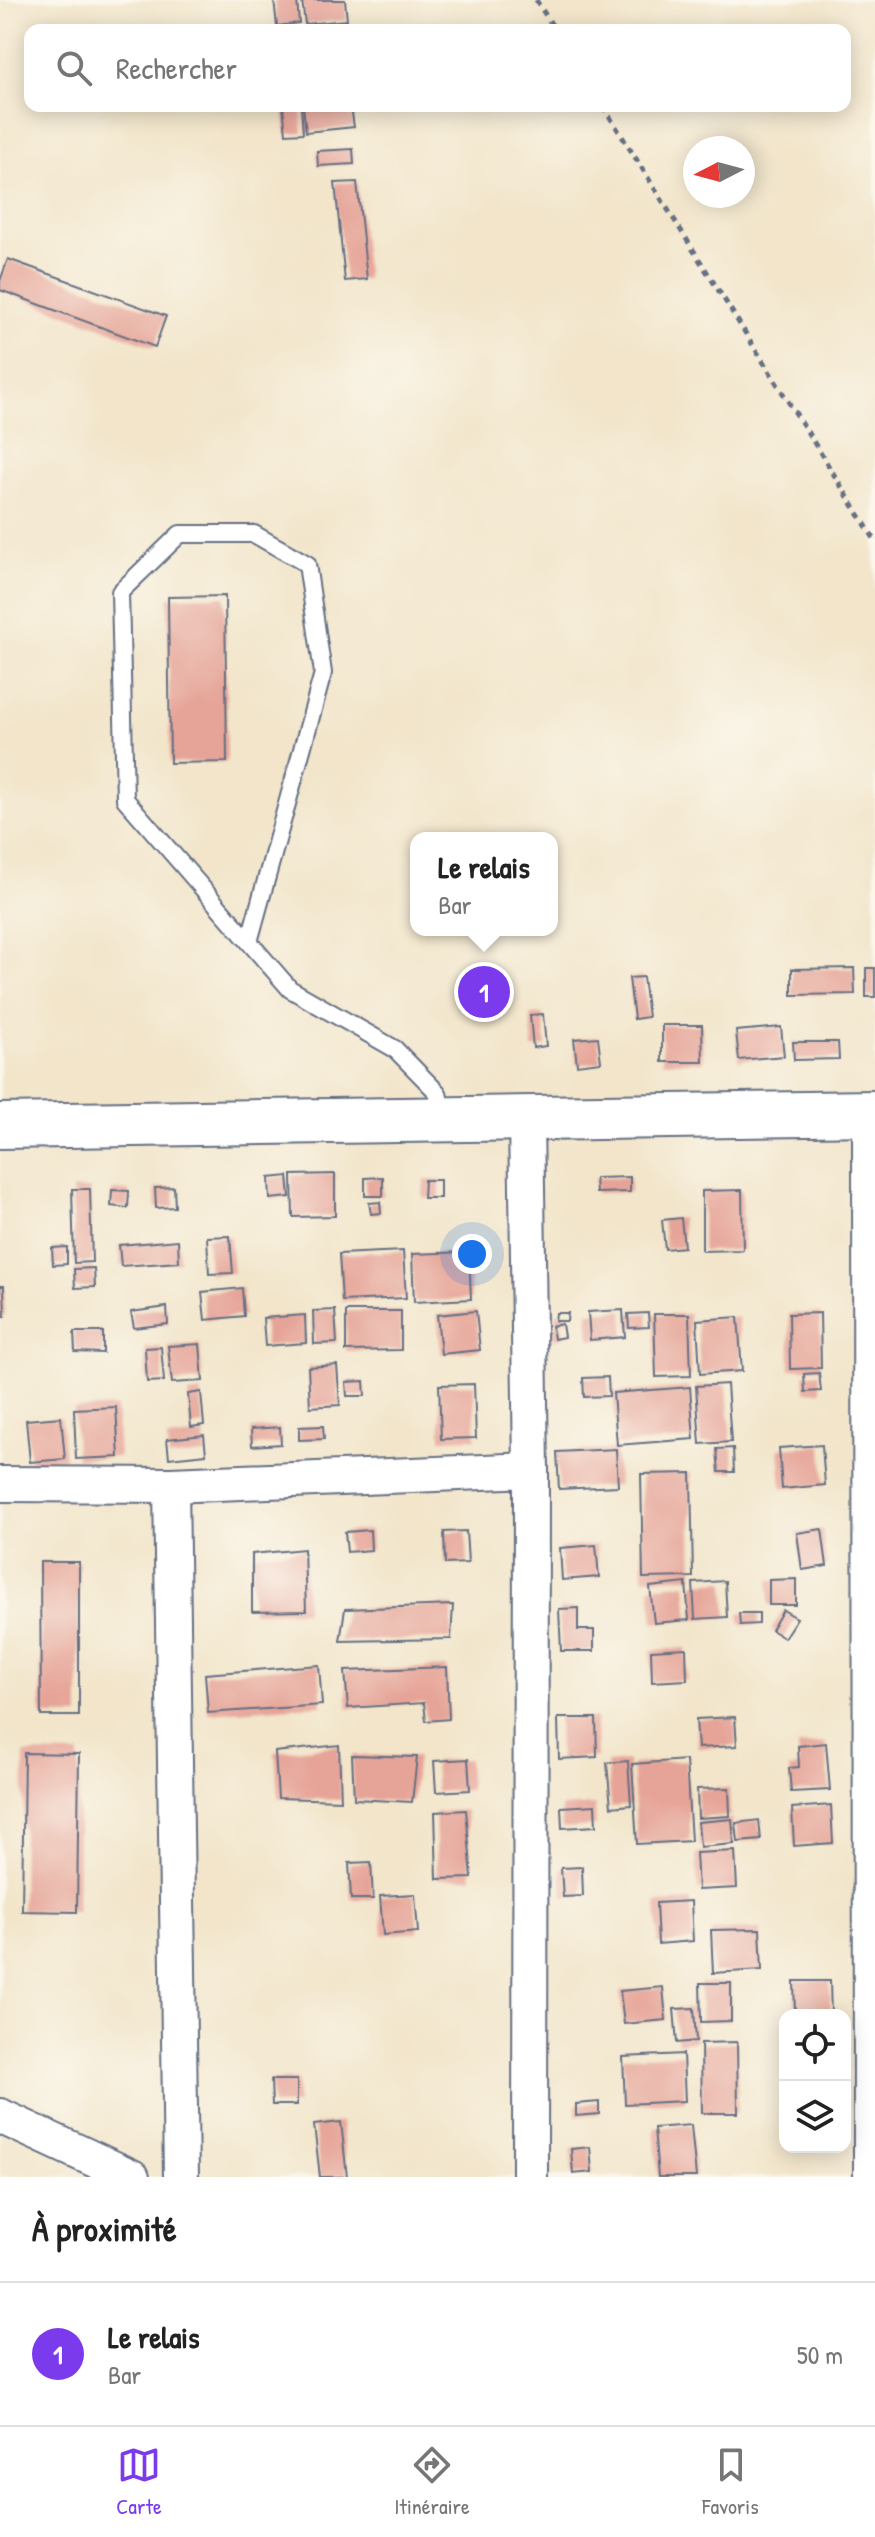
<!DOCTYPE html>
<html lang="fr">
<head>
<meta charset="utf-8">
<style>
  body { margin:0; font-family:"Patrick Hand",sans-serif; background:#f2f2f2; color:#222 }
  .controls { position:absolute; right:24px; bottom:24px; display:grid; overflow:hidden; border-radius:16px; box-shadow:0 4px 20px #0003 }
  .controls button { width:72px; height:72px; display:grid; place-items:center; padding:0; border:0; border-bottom:2px solid #e0e0e0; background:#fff; color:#222; font:40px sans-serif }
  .compass { position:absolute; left:683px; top:136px; width:72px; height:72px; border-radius:50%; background:#fff; box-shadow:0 4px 20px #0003; rotate:264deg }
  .you { position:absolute; left:472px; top:1254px; width:28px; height:28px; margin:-20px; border:6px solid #fff; border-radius:50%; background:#1a73e8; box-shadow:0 0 0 12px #1a73e833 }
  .badge { display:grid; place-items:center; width:52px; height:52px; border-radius:50%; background:#7c3aed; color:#fff; font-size:26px; font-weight:700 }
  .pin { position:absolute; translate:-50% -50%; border:4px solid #fff; box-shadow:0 2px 8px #0006 }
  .popup { position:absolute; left:410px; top:832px; width:148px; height:104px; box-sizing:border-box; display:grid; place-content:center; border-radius:16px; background:#fff; filter:drop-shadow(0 2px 6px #0005); font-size:26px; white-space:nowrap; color:#767676 }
  .popup b { font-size:30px; color:#222 }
  .popup::after { content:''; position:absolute; left:50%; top:100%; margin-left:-16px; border:16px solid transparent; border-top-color:#fff }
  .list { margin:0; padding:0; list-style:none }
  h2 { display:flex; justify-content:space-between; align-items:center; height:104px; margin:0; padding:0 32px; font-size:34px }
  h2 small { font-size:26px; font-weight:400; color:#767676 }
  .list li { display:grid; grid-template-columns:52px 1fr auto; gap:24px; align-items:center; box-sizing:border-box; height:144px; padding:0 32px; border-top:2px solid #e0e0e0 }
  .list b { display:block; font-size:30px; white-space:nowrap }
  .list p { margin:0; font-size:26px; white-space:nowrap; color:#767676 }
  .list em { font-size:26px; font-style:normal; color:#767676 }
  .icon { flex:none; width:44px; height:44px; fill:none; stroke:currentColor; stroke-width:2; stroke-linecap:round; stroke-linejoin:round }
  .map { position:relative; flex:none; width:875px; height:2177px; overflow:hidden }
  .search { position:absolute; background:#fff; box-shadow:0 4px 20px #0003; left:24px; right:24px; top:24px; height:88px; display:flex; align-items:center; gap:20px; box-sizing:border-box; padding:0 28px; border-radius:16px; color:#767676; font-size:30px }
  .sheet { height:248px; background:#fff }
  nav { display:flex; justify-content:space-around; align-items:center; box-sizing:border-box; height:112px; border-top:2px solid #e0e0e0; background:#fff; font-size:22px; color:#767676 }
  nav a { display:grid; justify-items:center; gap:4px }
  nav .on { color:#7c3aed }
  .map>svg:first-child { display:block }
</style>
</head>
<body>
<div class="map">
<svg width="875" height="2177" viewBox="0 0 875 2177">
  <rect width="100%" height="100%" fill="#fbf7ec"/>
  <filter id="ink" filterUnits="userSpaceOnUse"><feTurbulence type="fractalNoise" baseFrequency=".0125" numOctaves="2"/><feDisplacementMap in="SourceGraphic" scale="16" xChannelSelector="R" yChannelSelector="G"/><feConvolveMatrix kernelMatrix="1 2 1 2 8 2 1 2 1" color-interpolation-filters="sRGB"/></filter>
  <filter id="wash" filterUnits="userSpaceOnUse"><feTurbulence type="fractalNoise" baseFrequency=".006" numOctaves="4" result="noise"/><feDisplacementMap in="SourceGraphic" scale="32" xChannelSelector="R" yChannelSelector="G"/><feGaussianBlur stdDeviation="1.8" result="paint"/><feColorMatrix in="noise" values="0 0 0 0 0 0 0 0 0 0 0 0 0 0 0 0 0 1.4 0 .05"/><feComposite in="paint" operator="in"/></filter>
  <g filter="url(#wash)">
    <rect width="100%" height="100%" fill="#f2e5ca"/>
    <g id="blocks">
      <!-- building -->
      <g fill="#e6a498">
        <path d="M274,0H297L299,23L277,26Z"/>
        <path d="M302,0H345L347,20L305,24Z"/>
        <path d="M283,106H301L303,133L286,134Z"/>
        <path d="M303,106H351L354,127L306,132Z"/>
        <path d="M353,149L354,164L318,166L317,151Z"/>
        <path d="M357,182L367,279L345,281L335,183Z"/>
        <path d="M8,259L166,316L155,347L0,290V281Z"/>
        <path d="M225,596L227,762L170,763L168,597Z"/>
        <path d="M854,968L855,994L792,995V969Z"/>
        <rect x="866" y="968" width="9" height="29"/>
        <path d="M643,977L648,1017L634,1019L629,978Z"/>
        <path d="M543,1014L546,1046L533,1048L530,1015Z"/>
        <path d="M662,1025H702L703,1062H662Z"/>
        <path d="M781,1027L784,1056L739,1060L736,1031Z"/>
        <path d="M598,1037L601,1062L577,1065L574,1039Z"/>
        <path d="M793,1042H838L839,1059L794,1060Z"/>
        <path d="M335,1174V1216L293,1217L292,1175Z"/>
        <path d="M288,1176L290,1197L270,1199L269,1178Z"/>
        <path d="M383,1177V1196H365V1178Z"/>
        <path d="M630,1177V1192L596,1193L595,1178Z"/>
        <path d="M424,1180H440V1198H423Z"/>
        <path d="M174,1187L175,1207L156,1208L155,1188Z"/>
        <path d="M72,1189H90L92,1262L74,1263Z"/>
        <path d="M112,1190L129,1191L128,1208L111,1206Z"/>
        <path d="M742,1190L743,1250L702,1251V1191Z"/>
        <path d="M380,1202L381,1213L371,1214L369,1203Z"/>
        <path d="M681,1218L684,1247L665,1249L662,1220Z"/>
        <path d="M230,1236L233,1273L209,1274L207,1237Z"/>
        <path d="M178,1240L179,1262L121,1266L119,1245Z"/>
        <path d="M67,1247V1264L53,1265L52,1248Z"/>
        <path d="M403,1251L406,1298L342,1301L339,1254Z"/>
        <path d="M469,1252L471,1299L414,1302L412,1254Z"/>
        <path d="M94,1268L95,1287L75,1288L74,1269Z"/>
        <path d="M0,1286H4L5,1316L0,1317Z"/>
        <path d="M242,1288L244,1316L205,1320L202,1292Z"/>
        <path d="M167,1307L168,1324L134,1328L131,1312Z"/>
        <path d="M335,1310L337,1343L314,1344L313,1311Z"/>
        <path d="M623,1310L625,1337L590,1340L588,1312Z"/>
        <path d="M346,1311H401V1350L346,1351Z"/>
        <path d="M476,1311L480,1350L441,1354L437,1315Z"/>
        <path d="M556,1313H568L567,1321H555Z"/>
        <path d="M648,1313L649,1327L629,1328L628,1314Z"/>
        <path d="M820,1313L821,1368L790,1369L789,1314Z"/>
        <path d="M654,1314H689L691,1376L656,1377Z"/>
        <path d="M305,1315L306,1343L265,1346L263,1318Z"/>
        <path d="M738,1317L742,1371L700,1374L697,1320Z"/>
        <path d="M562,1324L564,1337L554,1339L552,1326Z"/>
        <path d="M74,1332H103V1353L75,1352Z"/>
        <path d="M200,1344L203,1381L172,1383L168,1346Z"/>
        <path d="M161,1347L164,1381L147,1382L145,1348Z"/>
        <path d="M337,1365L340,1405L310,1407L308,1367Z"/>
        <path d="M819,1373L821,1391L805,1392L804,1374Z"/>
        <path d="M608,1377L609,1396L584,1397L583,1378Z"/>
        <path d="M364,1381L365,1396H347L346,1382Z"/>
        <path d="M474,1384L476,1438L441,1439L439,1385Z"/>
        <path d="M727,1384L731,1442L700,1444L696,1386Z"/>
        <path d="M690,1387L694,1439L617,1445L613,1393Z"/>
        <path d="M201,1392L204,1425L191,1427L188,1394Z"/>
        <path d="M116,1407L119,1457L76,1459L74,1409Z"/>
        <path d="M61,1417L65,1459L30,1462L26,1420Z"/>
        <path d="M323,1426L324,1439L299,1440V1427Z"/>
        <path d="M280,1427L281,1444L252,1446L251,1429Z"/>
        <path d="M204,1435L206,1454L169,1458L167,1439Z"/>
        <path d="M822,1445L825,1485L782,1489L779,1448Z"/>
        <path d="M733,1448L734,1472H719L717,1449Z"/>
        <path d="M616,1449L618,1486L559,1489L557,1452Z"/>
        <path d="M691,1473L693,1577L643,1578L641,1474Z"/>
        <path d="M822,1529L827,1566L802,1570L797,1533Z"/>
        <path d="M370,1530L371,1550L347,1552L345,1532Z"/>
        <path d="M466,1531L468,1563L445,1564L444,1532Z"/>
        <path d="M596,1545L599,1577L562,1580L560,1548Z"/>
        <path d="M304,1549L306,1611L252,1612V1554Z"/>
        <path d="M40,1562H79V1716H41Z"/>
        <path d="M796,1579V1605H769V1580Z"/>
        <path d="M725,1581L727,1617L695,1619L693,1583Z"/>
        <path d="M686,1583L689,1620L654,1623L650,1587Z"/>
        <path d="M453,1605L451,1639L340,1641L345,1609Z"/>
        <path d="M578,1608V1630H594V1651H561L559,1609Z"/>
        <path d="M783,1610L797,1618L784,1638L771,1630Z"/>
        <path d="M739,1613H759V1624L740,1625Z"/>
        <path d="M686,1648L687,1680L652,1682L651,1650Z"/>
        <path d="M319,1665L322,1705L208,1713L205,1674Z"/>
        <path d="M447,1667L449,1719L426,1721L424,1703L348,1708L345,1671Z"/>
        <path d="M735,1717L737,1746L698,1748L696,1719Z"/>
        <path d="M558,1718H596L597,1757L559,1759Z"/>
        <path d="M826,1743L830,1790L791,1792L789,1768L799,1767L798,1746Z"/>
        <path d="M339,1745L341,1800L278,1798L275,1752Z"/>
        <path d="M24,1753L79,1754L77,1912L22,1911Z"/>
        <path d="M352,1755L417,1757L412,1802L354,1799Z"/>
        <path d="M468,1759L470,1790L436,1792L434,1761Z"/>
        <path d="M686,1760L691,1841L637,1844L632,1764Z"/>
        <path d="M628,1761L631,1805L611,1807L607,1763Z"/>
        <path d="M729,1788L730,1816L698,1818L697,1789Z"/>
        <path d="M595,1805L596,1826L562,1828L561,1807Z"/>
        <path d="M831,1805L833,1843L794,1846L792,1808Z"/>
        <path d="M466,1810L472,1878L437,1879L435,1812Z"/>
        <path d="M732,1819L734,1844L700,1847L698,1822Z"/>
        <path d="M759,1820L761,1840L738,1842L736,1823Z"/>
        <path d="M735,1851L737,1888L698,1890L696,1853Z"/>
        <path d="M371,1862L373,1899H351L349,1863Z"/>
        <path d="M582,1867L583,1896L563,1897L561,1868Z"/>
        <path d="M415,1894L418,1932L383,1935L380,1896Z"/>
        <path d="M691,1901L693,1941L658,1944L656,1903Z"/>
        <path d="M760,1929L762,1970L713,1973L711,1930Z"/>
        <path d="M794,1981H830L831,2015H795Z"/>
        <path d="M700,1983H731V2021L701,2022Z"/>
        <path d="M663,1987L666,2020L624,2024L620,1991Z"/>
        <path d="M694,2008L696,2041L677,2043L674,2009Z"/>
        <path d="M737,2042L738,2113H702L701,2043Z"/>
        <path d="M683,2054L685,2101L625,2104L623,2057Z"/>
        <path d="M271,2080H297V2105H272Z"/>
        <path d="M599,2102V2114L576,2116V2104Z"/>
        <path d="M341,2122L347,2177H320L314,2125Z"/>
        <path d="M691,2125L696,2177H658L654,2128Z"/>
        <path d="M590,2147L592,2172L573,2174L571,2149Z"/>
      </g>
    </g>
  </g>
  <g filter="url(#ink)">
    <use href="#blocks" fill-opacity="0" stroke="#666f84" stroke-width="2"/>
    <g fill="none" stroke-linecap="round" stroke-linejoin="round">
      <!-- lane casing -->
      <g stroke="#666f84" stroke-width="20">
        <path id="lane" d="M249,942L323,673L307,564L254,534H180L120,592L125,799L290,989L395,1049L438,1093L443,1116"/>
      </g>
      <!-- street casing -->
      <g stroke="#666f84" stroke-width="38">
        <g id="street">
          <path d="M870,1113L871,2177"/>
          <path d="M526,1118L531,1470L530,2177"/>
          <path d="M0,1484L171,1485L531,1470"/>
          <path d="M171,1485L181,2177"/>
          <path d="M0,2116L132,2177"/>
        </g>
      </g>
      <!-- secondary casing -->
      <g stroke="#666f84" stroke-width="48">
        <path id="secondary" d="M0,1126L875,1113"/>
      </g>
      <!-- path -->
      <g stroke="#666f84" stroke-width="5" stroke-dasharray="6 6" stroke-linecap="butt">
        <path d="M536,0L555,30"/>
        <path d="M603,106L875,540"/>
      </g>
      <!-- lane -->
      <use href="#lane" stroke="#fff" stroke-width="16"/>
      <!-- street -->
      <use href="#street" stroke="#fff" stroke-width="34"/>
      <!-- secondary -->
      <use href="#secondary" stroke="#fff" stroke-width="44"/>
    </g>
  </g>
</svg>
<div class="controls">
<button><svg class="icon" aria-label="locate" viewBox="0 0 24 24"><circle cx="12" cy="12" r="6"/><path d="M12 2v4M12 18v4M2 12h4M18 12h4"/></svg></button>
<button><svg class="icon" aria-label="layers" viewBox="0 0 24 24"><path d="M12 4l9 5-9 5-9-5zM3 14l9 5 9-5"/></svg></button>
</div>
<svg class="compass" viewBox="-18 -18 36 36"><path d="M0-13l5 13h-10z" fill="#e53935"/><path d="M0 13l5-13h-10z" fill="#767676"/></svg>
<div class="you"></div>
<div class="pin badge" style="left:484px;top:992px">1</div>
<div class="popup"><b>Le relais</b>Bar</div>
<div class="search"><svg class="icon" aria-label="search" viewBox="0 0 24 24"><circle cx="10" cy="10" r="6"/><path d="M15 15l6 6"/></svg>Rechercher</div>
</div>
<section class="sheet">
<h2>À proximité<small></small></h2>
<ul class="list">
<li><span class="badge">1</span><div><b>Le relais</b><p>Bar</p></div><em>50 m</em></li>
</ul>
</section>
<nav>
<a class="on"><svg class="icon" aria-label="map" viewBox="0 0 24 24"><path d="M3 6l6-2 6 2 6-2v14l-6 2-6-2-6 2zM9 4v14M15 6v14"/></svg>Carte</a>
<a><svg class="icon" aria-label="directions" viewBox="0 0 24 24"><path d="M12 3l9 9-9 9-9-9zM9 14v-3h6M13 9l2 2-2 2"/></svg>Itinéraire</a>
<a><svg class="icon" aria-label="saved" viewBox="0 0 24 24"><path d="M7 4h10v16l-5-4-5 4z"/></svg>Favoris</a>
</nav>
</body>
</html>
